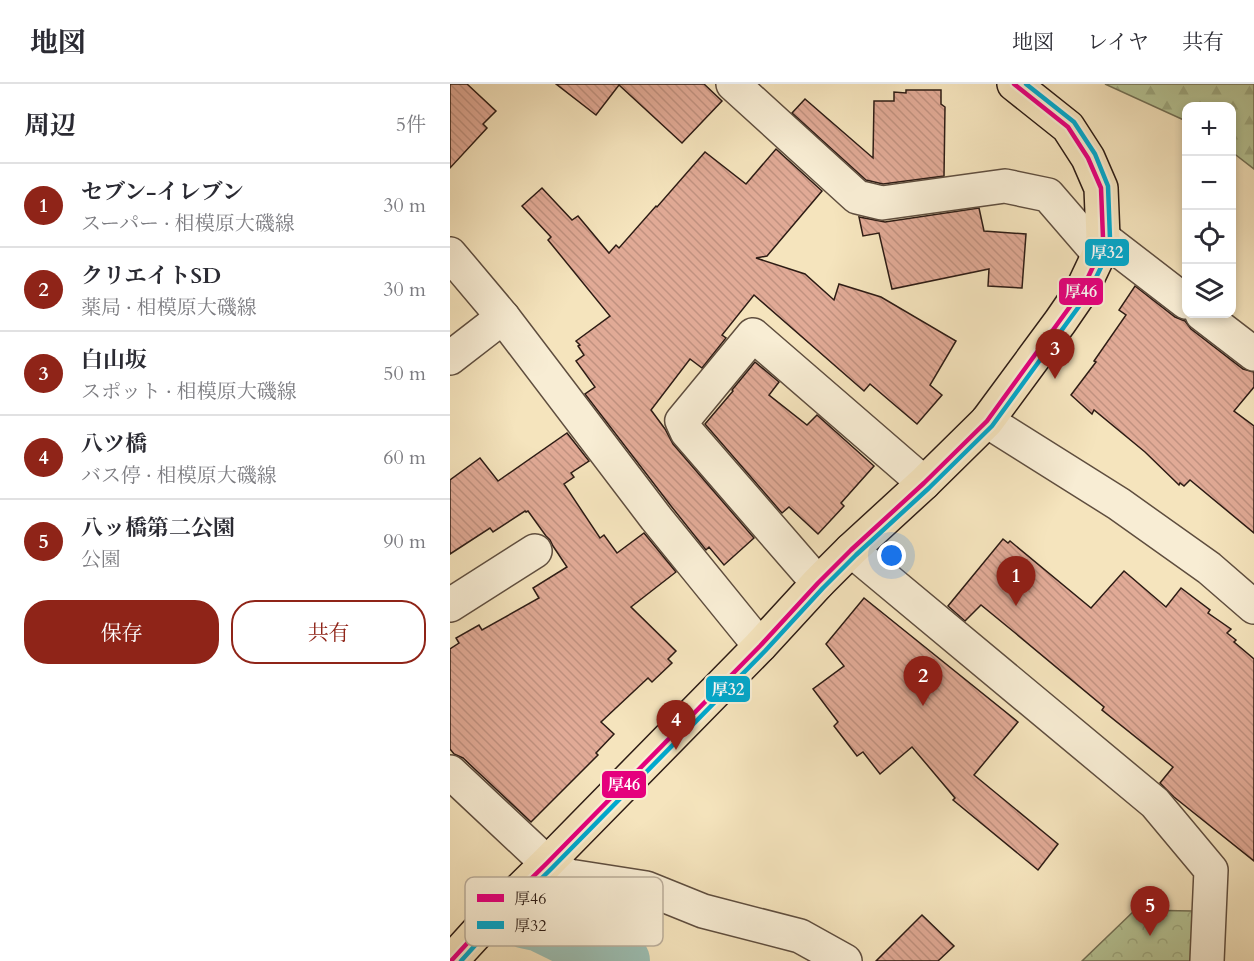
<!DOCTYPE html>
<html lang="ja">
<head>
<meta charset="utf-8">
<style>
  body { margin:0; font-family:Cardo,"Noto Serif JP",serif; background:#f2f2f3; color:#2b2b33 }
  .controls { position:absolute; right:18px; top:18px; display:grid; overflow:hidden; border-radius:12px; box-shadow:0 3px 9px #0003 }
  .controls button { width:54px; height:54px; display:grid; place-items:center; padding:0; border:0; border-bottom:2px solid #e1e1e2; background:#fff; color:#2b2b33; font:30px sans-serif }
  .you { position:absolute; left:442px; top:472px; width:21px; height:21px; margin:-15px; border:4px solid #fff; border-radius:50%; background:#1a73e8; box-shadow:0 0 0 9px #1a73e833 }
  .badge { display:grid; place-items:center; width:39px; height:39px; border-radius:50%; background:#8f2418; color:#fff; font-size:20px; font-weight:700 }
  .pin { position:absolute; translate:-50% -50px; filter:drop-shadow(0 2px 3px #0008) }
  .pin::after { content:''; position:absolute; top:32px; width:21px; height:18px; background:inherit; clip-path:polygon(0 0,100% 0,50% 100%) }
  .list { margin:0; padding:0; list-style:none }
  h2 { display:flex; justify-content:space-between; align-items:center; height:78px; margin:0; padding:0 24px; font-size:26px }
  h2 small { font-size:20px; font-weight:400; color:#7c7c81 }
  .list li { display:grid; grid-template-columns:39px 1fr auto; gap:18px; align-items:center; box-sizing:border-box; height:84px; padding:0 24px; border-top:2px solid #e1e1e2 }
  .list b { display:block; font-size:22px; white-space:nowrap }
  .list p { margin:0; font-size:20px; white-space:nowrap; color:#7c7c81 }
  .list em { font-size:20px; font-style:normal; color:#7c7c81 }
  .actions { display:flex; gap:12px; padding:18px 24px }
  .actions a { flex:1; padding:14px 0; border:2px solid #8f2418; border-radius:24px; text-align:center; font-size:21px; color:#8f2418 }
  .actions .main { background:#8f2418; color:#fff }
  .icon { flex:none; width:33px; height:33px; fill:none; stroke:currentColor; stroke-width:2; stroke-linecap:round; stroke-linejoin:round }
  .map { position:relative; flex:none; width:804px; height:877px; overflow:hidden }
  header { display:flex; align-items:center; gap:36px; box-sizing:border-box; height:84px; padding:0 30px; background:#fff; border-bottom:2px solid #e1e1e2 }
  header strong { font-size:28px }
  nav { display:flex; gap:33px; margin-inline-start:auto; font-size:21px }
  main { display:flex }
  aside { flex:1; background:#fff }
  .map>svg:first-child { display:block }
</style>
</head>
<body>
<header>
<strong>地図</strong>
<nav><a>地図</a><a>レイヤ</a><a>共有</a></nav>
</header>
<main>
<aside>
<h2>周辺<small>5件</small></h2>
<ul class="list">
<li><span class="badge">1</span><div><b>セブン-イレブン</b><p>スーパー · 相模原大磯線</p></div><em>30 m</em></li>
<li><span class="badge">2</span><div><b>クリエイトSD</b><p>薬局 · 相模原大磯線</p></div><em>30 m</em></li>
<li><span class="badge">3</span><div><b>白山坂</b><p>スポット · 相模原大磯線</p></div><em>50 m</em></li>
<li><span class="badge">4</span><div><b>八ツ橋</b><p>バス停 · 相模原大磯線</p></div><em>60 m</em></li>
<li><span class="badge">5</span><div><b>八ッ橋第二公園</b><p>公園</p></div><em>90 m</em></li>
</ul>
<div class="actions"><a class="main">保存</a><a>共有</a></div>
</aside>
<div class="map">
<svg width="804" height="877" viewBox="0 0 804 877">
  <defs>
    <pattern id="forest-firs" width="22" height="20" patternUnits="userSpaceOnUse" patternTransform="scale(1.5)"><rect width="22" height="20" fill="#b6c596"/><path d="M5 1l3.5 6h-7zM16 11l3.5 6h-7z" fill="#9da980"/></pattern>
    <pattern id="park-crowns" width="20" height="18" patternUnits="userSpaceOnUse" patternTransform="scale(1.5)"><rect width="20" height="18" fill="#b6c596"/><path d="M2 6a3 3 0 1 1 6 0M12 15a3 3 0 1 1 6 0" fill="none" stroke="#9da980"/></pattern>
    <pattern id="building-back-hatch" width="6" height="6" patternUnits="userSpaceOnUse" patternTransform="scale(1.5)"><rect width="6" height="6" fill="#e1aa96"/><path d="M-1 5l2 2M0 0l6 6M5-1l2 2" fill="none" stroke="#c19280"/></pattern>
  </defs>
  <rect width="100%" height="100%" fill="#f5e4bd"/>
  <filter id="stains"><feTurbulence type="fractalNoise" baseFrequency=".00333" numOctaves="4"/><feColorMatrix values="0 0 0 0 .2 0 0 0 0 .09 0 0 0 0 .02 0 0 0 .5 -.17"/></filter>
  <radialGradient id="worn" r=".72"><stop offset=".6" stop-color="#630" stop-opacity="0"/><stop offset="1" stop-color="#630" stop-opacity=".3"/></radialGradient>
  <!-- forest -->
  <path fill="url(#forest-firs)" stroke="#727056" stroke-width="1.5" d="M655,0H804V85L782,68V22H736V37Z"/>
  <!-- park -->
  <path fill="url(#park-crowns)" stroke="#727056" stroke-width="1.5" d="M685,826L743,827L742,877H632Z"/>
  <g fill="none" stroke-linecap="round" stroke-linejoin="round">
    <!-- river -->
    <path stroke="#9cbeb2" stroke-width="60" d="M77,835L91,838L170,877"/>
  </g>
  <!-- building -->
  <g fill="url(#building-back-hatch)" stroke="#2d1c15" stroke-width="1.5">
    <path d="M0,0H17L46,27L33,40L37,44L0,84Z"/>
    <path d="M106,0H254L272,17L232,59L169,1L146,31Z"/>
    <path d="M456,6H491V20L495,23L494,92L433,100L416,96L342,29L355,15L423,74L424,17H444V8L456,9Z"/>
    <path d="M326,65L372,107L317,172L306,174L355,190L384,216L389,200L431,213L506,257L480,301L492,311L467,340L420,300L414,307L304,211L272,251L276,254L252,284L240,275L201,326L215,345L223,360L304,454L274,481L259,463L256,466L221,422L135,310L145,303L126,277L134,271L128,262L130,261L126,257L160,232L98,156L101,153L72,122L92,104L122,136L128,132L159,169L166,161L169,164L206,122L207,123L255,68L296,100Z"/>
    <path d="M529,124L534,147L576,150L572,204L538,202L539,185L442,205L429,149L413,152L409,133L435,138Z"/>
    <path d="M685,202L725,233L735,237L741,245L793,285L804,288V303L784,327L804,342V449L740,396L734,402L730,399L729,401L695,368L644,326L642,330L621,311L646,278L644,277L676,231L669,226Z"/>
    <path d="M305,278L329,298L319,311L357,341L367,331L424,382L391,419L394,422L368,450L339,423L332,429L255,340L283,307L282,306Z"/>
    <path d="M117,349L139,377L121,389L124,393L114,400L150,454L154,451L167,469L194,449L226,488L181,523L226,567L218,575L222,579L202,598L198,594L151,638L164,650L146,669L148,671L81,738L13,674L4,670L0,665V565L9,559L6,554L29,541L32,546L89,514L83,504L117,483L103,462L100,456L96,452L78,427L76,428L75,427L43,448L40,444L0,470V396L30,374L48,397Z"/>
    <path d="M553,455L558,459L560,457L641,524L674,487L716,523L731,504L760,526L758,529L781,545L777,549L786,556L784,558L804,575V777L724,713L710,699L723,683L652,626L654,623L564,548L531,521L515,537L498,522Z"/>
    <path d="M414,514L568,638L524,691L608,760L588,786L503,716L505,714L462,663L430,690L413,668L407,672L384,642L388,638L363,605L394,582L376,560Z"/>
    <path d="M472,831L504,862L488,877H426Z"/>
  </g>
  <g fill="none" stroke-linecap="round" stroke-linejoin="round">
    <!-- minor casing -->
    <g stroke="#5f4e3f" stroke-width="36">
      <g id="minor">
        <path d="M283,0L407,113L432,119L555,102L598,111L649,170"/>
        <path d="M653,154L736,218"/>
        <path d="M0,170L53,233L206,434L310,562"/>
        <path d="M752,230L804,270"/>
        <path d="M0,274L53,233"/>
        <path d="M537,337L669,420L759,484L804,523"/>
        <path d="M401,466L705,719L761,786L757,877"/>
        <path d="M368,499L237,348L232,337L303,251L474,399"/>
        <path d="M0,521L85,467"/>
        <path d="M0,688L97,779L119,792L196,804L253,827L350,852L395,877"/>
      </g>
    </g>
    <!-- major casing -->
    <g stroke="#2d1c15" stroke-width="36">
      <path id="major" d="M1,877L33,842L97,779L310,562L368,499L401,466L474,399L537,337L610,238L632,206L649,170L653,154L651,104L638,74L618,43L564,0"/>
    </g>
    <!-- minor -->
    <use href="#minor" stroke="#f8edd4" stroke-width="33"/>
    <!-- major -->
    <use href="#major" stroke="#f5e4bd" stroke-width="33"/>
    <!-- bus-1 casing -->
    <g stroke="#f8edd4" stroke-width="9">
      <path id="bus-1" d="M1,877L33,842L97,779L310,562L368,499L401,466L474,399L537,337L632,206L649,170L653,154L651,104L638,74L618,43L564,0"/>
    </g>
    <!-- bus-2 casing -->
    <g stroke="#f8edd4" stroke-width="9">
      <path id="bus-2" d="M11,877L38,847L102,784L315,567L373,504L406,471L479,404L542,342L638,210L656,173L660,155L658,102L645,70L624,38L576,0"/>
    </g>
    <!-- bus-1 -->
    <use href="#bus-1" stroke="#e5007d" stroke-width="4.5"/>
    <!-- bus-2 -->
    <use href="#bus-2" stroke="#00a9ce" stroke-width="4.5"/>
  </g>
  <!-- legend -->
  <rect x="15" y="793" width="198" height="69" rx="9" fill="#f8edd4" stroke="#bbae9b" stroke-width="1.5"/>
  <rect x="27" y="810" width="27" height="8" fill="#e5007d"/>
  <rect x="27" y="837" width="27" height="8" fill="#00a9ce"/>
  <g font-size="16" fill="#2d1c15">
    <text x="64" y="820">厚46</text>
    <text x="64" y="847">厚32</text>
  </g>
  <g stroke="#f8edd4" stroke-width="2">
    <rect x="634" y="154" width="46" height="29" rx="6" fill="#00a9ce"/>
    <rect x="608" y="193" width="46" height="29" rx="6" fill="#e5007d"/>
    <rect x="255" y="591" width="46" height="28" rx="6" fill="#00a9ce"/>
    <rect x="151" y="686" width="46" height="29" rx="6" fill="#e5007d"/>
  </g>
  <g font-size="16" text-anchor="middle" font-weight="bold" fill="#fff">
    <text x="657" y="174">厚32</text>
    <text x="631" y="213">厚46</text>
    <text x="278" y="611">厚32</text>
    <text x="174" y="706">厚46</text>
  </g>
  <rect width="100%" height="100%" filter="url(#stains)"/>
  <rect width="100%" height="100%" fill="url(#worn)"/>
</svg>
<div class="controls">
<button>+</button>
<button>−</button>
<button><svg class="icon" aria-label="locate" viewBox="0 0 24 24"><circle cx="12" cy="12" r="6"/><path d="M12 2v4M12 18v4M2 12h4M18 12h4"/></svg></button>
<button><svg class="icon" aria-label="layers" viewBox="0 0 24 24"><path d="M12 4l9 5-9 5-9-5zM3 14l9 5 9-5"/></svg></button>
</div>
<div class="you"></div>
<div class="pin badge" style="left:566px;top:522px">1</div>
<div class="pin badge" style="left:473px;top:622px">2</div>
<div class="pin badge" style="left:605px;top:295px">3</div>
<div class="pin badge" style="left:226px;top:666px">4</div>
<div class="pin badge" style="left:700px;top:852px">5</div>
</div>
</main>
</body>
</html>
